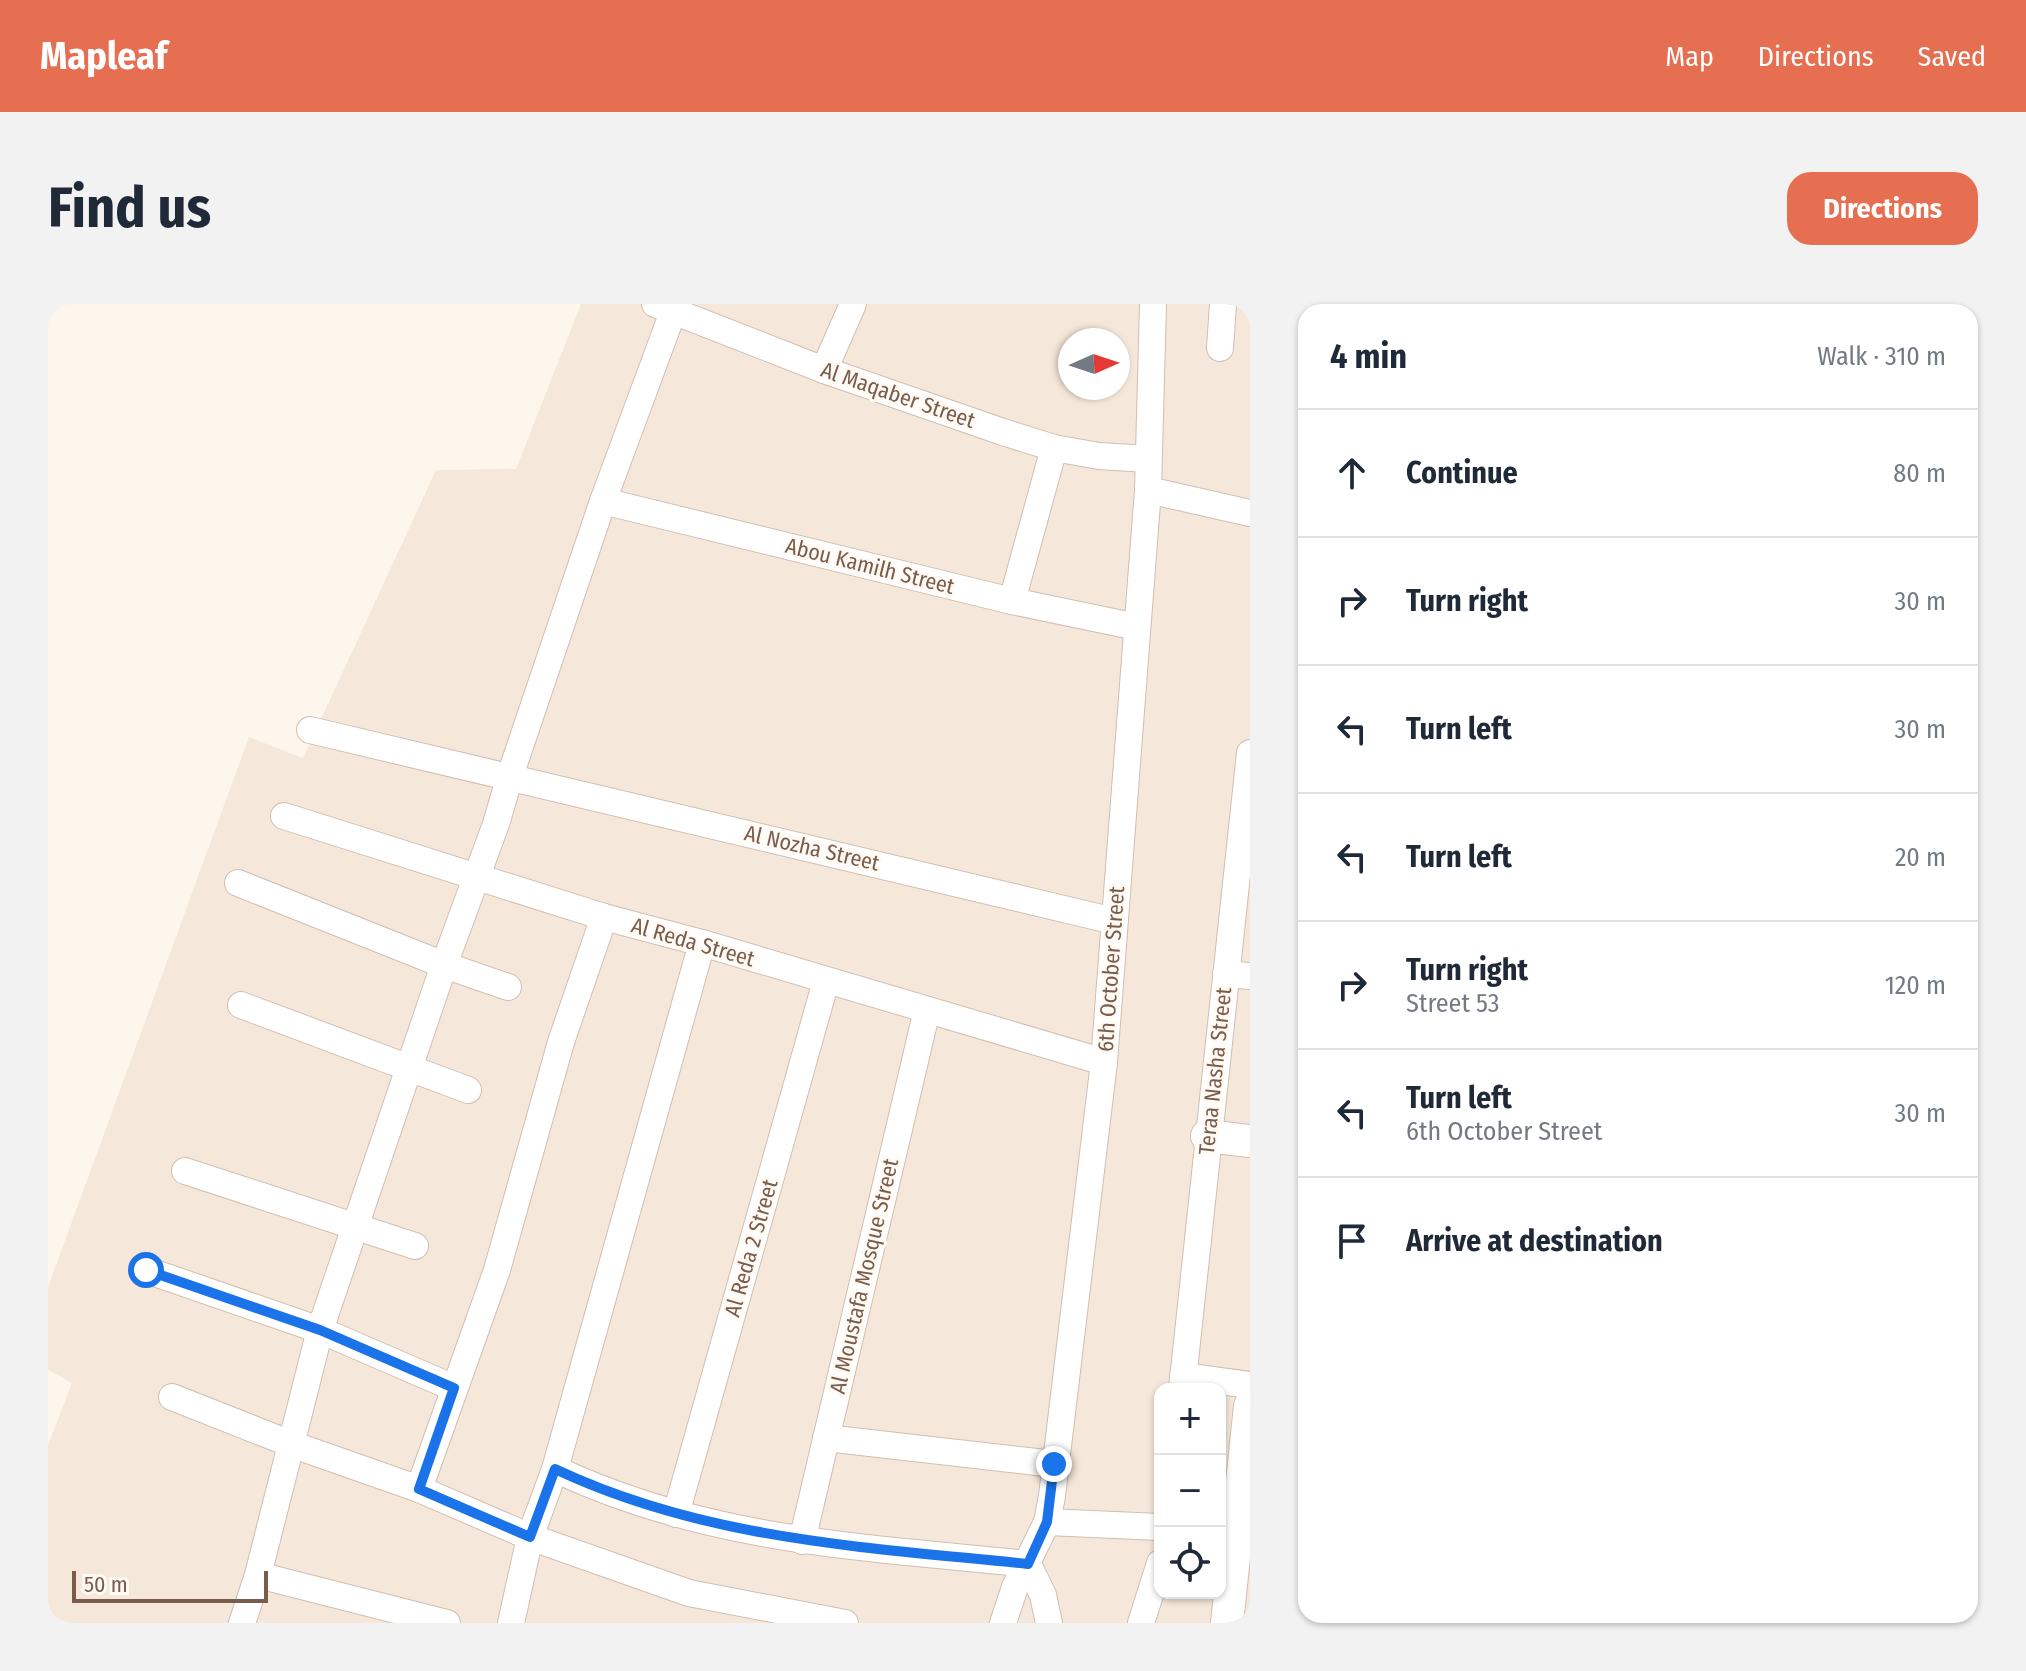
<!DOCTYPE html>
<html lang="en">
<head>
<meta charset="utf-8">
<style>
  body { margin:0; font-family:"Fira Sans Condensed",sans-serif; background:#f2f2f3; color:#1f2937 }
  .controls { position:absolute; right:24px; bottom:24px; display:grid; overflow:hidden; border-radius:16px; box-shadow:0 2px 6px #0004 }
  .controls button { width:72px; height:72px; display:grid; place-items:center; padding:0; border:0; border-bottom:2px solid #e0e1e3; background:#fff; color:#1f2937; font:40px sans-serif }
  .compass { position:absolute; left:1010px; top:24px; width:72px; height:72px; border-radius:50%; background:#fff; box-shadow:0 2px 6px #0004; rotate:87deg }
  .scale { position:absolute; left:24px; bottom:20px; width:196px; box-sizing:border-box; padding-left:8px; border:4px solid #7a5c4d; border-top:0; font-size:22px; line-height:28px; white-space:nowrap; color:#7a5c4d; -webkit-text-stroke:6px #fffaf3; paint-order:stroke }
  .stop { position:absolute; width:24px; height:24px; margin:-18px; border:6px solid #1a73e8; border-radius:50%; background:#fff }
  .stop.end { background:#1a73e8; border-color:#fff; box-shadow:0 2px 8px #0008 }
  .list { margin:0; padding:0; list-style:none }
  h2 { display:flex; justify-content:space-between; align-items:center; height:104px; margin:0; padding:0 32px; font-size:34px }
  h2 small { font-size:26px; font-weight:400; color:#747a83 }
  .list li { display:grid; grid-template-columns:52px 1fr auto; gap:24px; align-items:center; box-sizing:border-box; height:128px; padding:0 32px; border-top:2px solid #e0e1e3 }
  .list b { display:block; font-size:30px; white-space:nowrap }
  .list p { margin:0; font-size:26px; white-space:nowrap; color:#747a83 }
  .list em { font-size:26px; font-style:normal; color:#747a83 }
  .icon { flex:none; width:44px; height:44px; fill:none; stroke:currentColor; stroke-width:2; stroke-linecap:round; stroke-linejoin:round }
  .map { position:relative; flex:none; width:1202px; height:1319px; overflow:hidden; border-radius:24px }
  header { display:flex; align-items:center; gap:48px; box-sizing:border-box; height:112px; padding:0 40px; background:#e76f51; color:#fff }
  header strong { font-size:38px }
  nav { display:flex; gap:44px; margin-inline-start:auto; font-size:28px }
  .intro { display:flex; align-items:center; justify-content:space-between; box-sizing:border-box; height:192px; padding:0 48px }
  h1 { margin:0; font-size:56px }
  .button { padding:20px 36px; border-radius:24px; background:#e76f51; color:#fff; font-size:28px; font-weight:700 }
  main { display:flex; gap:48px; padding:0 48px }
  aside { flex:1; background:#fff; border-radius:24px; box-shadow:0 2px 6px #0004 }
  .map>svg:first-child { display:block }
</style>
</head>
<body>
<header>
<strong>Mapleaf</strong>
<nav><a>Map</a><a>Directions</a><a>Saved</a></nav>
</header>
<div class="intro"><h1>Find us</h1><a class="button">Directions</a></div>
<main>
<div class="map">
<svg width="1202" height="1319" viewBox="0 0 1202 1319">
  <rect width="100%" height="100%" fill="#fdf6ec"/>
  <!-- residential -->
  <path fill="#f5e8da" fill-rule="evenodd" d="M533,0H1202V1319H0V1141L24,1079L0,1066V983L201,433L255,454L388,166L468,165ZM1022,36H1070V84H1022ZM1112,1085H1172V1289H1112Z"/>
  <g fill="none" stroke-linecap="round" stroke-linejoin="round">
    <!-- minor casing -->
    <g stroke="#d1beb0" stroke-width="28">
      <g id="minor">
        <path d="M607,0L776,66L955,128L1006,144L1051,152L1100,155"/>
        <path d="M1172,44L1175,0"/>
        <path d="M776,66L805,0"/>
        <path d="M1100,186L1202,209"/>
        <path d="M555,197L964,297L1089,323"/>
        <path d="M964,297L1006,144"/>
        <path d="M262,426L1066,617"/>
        <path d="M236,512L556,613L654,639L1056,758"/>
        <path d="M190,579L396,661L460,683"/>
        <path d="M1178,670L1202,672"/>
        <path d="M193,701L420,786"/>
        <path d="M137,867L367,942"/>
        <path d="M98,966L272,1026L406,1084"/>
        <path d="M1135,1072L1202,1081"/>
        <path d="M1134,1085L1202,449"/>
        <path d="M124,1093L243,1140L371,1185L482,1233L641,1289L797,1319"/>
        <path d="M778,1134L1006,1160"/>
        <path d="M507,1165C659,1237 815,1243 980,1260L995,1291L1001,1319"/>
        <path d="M371,1185L449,966L513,738L556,613"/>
        <path d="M628,1210L778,677"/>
        <path d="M999,1218L1112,1223"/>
        <path d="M754,1237L879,706"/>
        <path d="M210,1271L399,1319"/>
        <path d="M194,1319L210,1271L272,1026L396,661L448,520L462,472L555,197L625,8"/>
        <path d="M463,1319L482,1233L507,1165L654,639"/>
        <path d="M955,1319L967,1283L999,1218L1004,1192L1056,758L1100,186L1105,0"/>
        <path d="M1093,1319L1112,1259"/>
      </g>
    </g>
    <!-- tertiary casing -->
    <g stroke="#d1beb0" stroke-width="34">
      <g id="tertiary">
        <path d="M1159,832L1202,837"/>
        <path d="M1179,1319L1202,1102"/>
      </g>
    </g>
    <!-- minor -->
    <use href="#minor" stroke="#fff" stroke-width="26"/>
    <!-- tertiary -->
    <use href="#tertiary" stroke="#fff" stroke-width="32"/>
  </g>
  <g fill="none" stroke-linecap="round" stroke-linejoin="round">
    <!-- route -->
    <path stroke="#1a73e8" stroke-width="10" d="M98,966L272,1026L406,1084L371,1185L482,1233L507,1165C658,1236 816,1243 980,1260L999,1218L1006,1160"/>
  </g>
  <g text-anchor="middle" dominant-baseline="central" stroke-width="6" stroke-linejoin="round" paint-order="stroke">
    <!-- street labels -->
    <g font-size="22" fill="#7a5c4d" stroke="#fffaf3">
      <text transform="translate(850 91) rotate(19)">Al Maqaber Street</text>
      <text transform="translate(822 262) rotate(14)">Abou Kamilh Street</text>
      <text transform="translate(764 544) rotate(13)">Al Nozha Street</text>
      <text transform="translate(645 638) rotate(16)">Al Reda Street</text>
      <text transform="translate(1063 665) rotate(-86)">6th October Street</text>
      <text transform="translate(1167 767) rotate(-84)">Teraa Nasha Street</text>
      <text transform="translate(703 944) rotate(-74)">Al Reda 2 Street</text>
      <text transform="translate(816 972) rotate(-77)">Al Moustafa Mosque Street</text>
    </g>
  </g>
</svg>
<div class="controls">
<button>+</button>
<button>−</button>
<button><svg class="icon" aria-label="locate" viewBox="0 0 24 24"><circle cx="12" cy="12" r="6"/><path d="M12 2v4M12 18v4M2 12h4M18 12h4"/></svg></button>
</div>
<svg class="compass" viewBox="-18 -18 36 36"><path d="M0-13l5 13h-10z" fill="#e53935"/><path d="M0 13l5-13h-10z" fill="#747a83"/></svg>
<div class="scale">50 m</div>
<div class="stop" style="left:98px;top:966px"></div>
<div class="stop end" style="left:1006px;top:1160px"></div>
</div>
<aside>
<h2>4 min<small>Walk · 310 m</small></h2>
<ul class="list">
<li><svg class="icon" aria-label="ahead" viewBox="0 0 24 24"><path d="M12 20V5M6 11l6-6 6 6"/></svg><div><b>Continue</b></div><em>80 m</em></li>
<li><svg class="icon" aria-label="right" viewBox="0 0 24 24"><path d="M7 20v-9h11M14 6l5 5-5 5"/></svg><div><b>Turn right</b></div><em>30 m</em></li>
<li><svg class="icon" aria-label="left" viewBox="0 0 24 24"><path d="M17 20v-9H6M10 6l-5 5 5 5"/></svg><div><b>Turn left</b></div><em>30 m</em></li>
<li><svg class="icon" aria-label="left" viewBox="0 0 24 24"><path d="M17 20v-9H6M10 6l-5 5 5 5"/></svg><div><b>Turn left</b></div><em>20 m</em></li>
<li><svg class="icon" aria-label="right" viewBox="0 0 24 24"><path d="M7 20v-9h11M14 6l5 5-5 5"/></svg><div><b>Turn right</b><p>Street 53</p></div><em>120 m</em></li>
<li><svg class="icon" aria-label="left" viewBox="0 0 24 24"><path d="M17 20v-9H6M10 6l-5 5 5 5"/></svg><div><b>Turn left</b><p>6th October Street</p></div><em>30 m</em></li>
<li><svg class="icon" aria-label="arrive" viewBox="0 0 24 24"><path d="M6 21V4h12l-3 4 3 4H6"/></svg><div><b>Arrive at destination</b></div></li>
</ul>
</aside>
</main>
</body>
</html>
